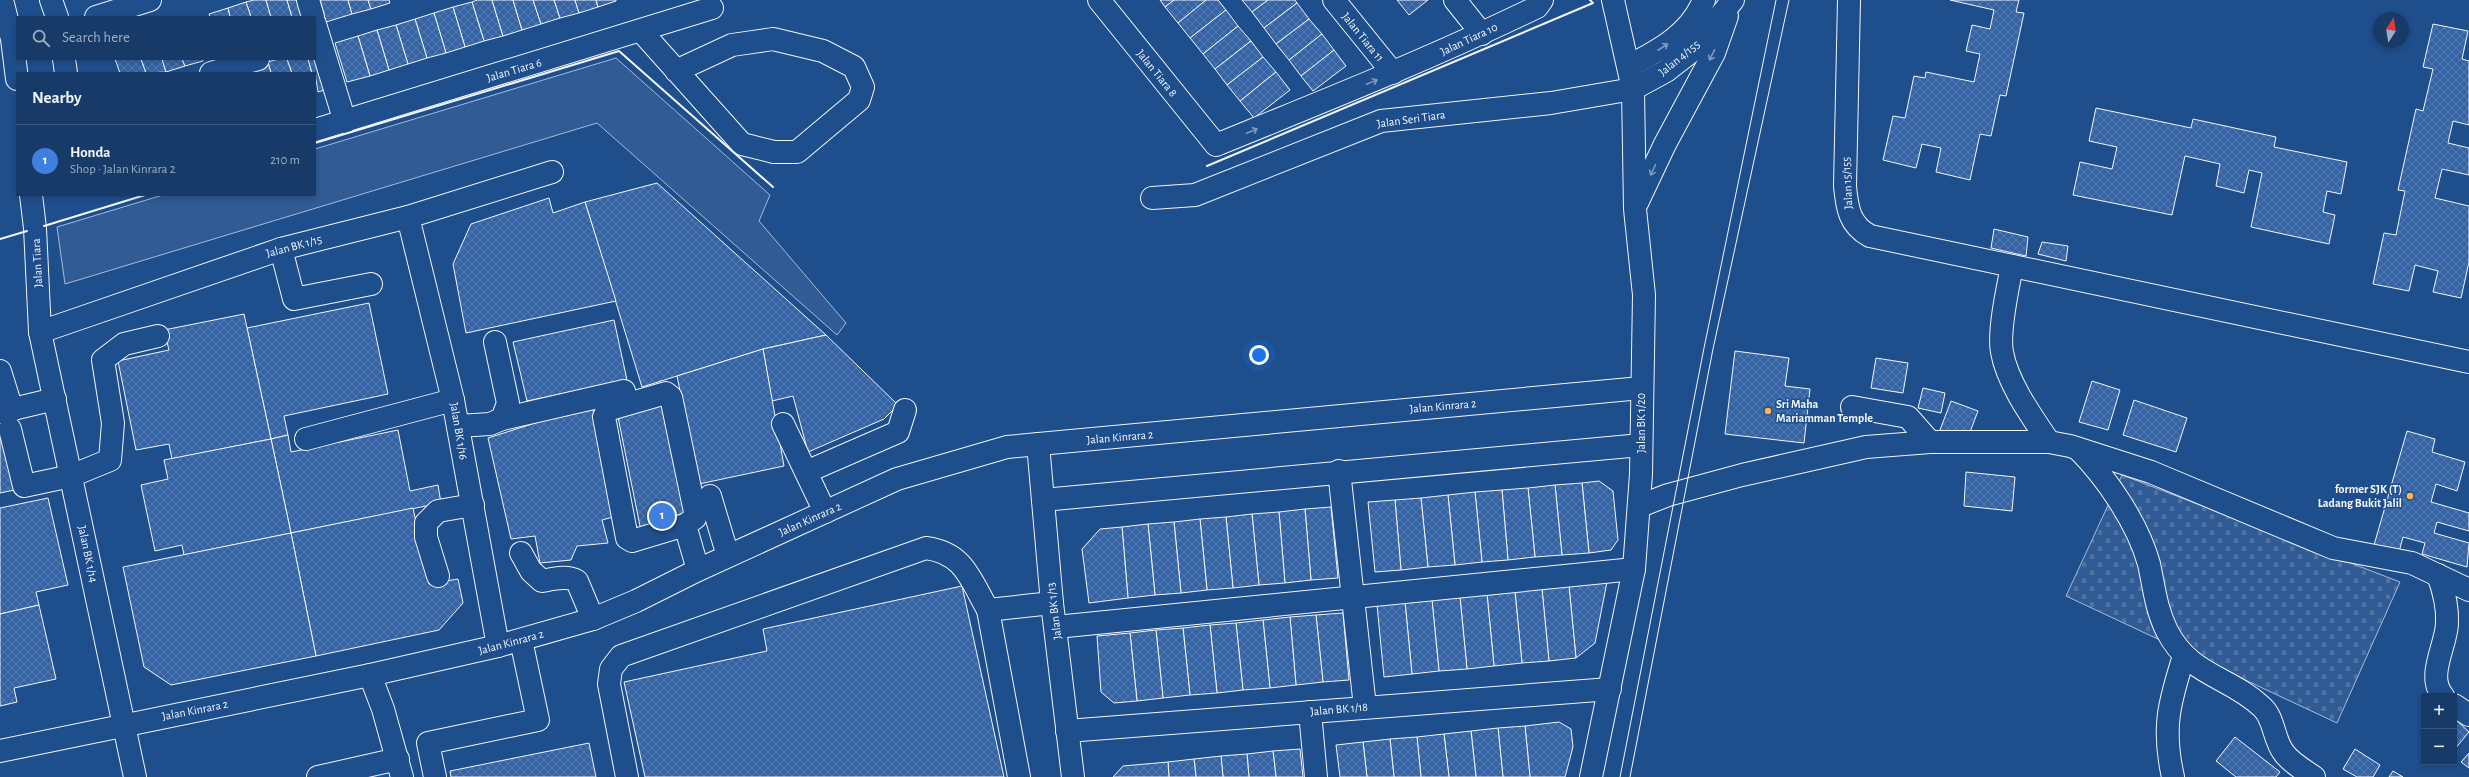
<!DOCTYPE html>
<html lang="en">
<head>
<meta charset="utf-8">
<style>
  body { margin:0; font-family:"Alegreya Sans",sans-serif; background:#244571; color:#f1f3f6 }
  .controls { position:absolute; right:12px; bottom:12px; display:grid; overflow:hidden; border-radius:0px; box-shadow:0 2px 6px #0003 }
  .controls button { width:36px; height:36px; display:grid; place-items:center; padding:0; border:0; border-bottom:1px solid #36547d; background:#173a69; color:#f1f3f6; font:20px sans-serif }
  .compass { position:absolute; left:2373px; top:12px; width:36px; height:36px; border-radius:50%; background:#173a69; box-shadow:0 2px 6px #0003; rotate:12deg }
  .you { position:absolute; left:1259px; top:355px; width:14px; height:14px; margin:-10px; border:3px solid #fff; border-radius:50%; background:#1a73e8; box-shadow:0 0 0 6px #1a73e833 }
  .badge { display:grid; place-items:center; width:26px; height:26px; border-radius:50%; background:#ffb74d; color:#fff; font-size:13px; font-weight:700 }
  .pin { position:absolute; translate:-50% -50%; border:2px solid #fff; box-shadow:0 1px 4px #0006 }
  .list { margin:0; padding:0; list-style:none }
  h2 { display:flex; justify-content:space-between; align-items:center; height:52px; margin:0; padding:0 16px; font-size:17px }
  h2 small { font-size:13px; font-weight:400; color:#9eadc0 }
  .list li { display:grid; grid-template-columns:26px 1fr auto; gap:12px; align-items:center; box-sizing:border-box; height:72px; padding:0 16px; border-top:1px solid #36547d }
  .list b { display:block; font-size:15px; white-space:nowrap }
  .list p { margin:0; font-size:13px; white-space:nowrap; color:#9eadc0 }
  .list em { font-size:13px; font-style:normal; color:#9eadc0 }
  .icon { flex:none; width:22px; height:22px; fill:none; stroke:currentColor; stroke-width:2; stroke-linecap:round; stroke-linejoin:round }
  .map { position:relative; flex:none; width:2469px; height:777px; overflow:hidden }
  .search { position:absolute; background:#173a69; box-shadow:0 2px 6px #0003; left:16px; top:16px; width:300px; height:44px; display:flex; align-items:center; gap:10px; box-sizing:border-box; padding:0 14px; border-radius:0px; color:#9eadc0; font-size:15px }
  .panel { position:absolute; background:#173a69; box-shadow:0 2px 6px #0003; left:16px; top:72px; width:300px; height:124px; border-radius:0px }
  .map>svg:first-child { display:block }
</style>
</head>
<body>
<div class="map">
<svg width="2469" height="777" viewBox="0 0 2469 777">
  <defs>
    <pattern id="cemetery-stones" width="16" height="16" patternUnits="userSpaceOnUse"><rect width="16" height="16" fill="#305b95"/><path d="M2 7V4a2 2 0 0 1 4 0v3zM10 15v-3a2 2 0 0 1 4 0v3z" fill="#4e73a5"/></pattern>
    <pattern id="building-cross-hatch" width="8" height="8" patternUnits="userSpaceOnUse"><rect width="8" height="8" fill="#3563a3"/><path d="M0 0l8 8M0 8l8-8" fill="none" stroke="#537ab1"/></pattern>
  </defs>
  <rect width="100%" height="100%" fill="#1f4e8c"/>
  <!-- cemetery -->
  <path fill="url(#cemetery-stones)" stroke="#a8bbd7" d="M2122,475L2400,582L2337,723L2066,596Z"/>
  <!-- built -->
  <path fill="#305b95" stroke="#a8bbd7" d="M616,58L770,195L759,221L846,323L837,335L597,123L65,284L57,227L163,195H315V149Z"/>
  <!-- building -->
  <g fill="url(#building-cross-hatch)" stroke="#f2f6ff">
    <path d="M254,0H266L271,17H251L246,2Z"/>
    <path d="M266,0H287L292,17H271Z"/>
    <path d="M287,0H307L312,17H292Z"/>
    <path d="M320,0H348L352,14L326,22Z"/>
    <path d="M348,0H368L371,9L352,14Z"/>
    <path d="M368,0H389L390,3L371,9Z"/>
    <path d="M477,0H492L503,36L484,41L472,2Z"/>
    <path d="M492,0H513L522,30L503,36Z"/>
    <path d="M513,0H533L541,24L522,30Z"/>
    <path d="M533,0H554L560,18L541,24Z"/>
    <path d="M554,0H575L579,13L560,18Z"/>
    <path d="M575,0H596L598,7L579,13Z"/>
    <path d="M596,0H616V1L598,7Z"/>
    <path d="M1160,0H1174L1165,7Z"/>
    <path d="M1174,0H1206L1178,23L1165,7Z"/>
    <path d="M1206,0H1218L1226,10L1190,38L1178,23Z"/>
    <path d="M1242,0H1268L1252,12Z"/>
    <path d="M1268,0H1295L1297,3L1264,28L1252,12Z"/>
    <path d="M1397,0H1428L1409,15Z"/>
    <path d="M1950,0H2019L2016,12L2024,13L2006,96L2000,95L1991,136L1980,134L1970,180L1936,172L1941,148L1922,144L1916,168L1883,160L1893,116L1905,118L1914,76L1925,78L1926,72L1974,82L1980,54L1966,51L1972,25L1990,29L1994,10Z"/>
    <path d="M246,2L251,17H230L228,8Z"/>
    <path d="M472,2L484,41L465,47L453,7Z"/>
    <path d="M1297,3L1309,19L1276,44L1264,28Z"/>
    <path d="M453,7L465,47L446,53L434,13Z"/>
    <path d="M228,8L230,17H210L209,14Z"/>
    <path d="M1226,10L1238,26L1203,54L1190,38Z"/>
    <path d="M434,13L446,53L427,58L415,19Z"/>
    <path d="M415,19L427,58L408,64L396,25Z"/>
    <path d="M1309,19L1322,34L1289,60L1276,44Z"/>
    <path d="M2433,24L2468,31L2462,59L2469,61V125L2453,121L2448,143L2469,148V175L2442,169L2435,198L2469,206V262L2461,298L2433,292L2438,271L2415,265L2409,291L2373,284L2384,233L2396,235L2405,191L2398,190L2416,109L2423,111L2433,69L2423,67Z"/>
    <path d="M396,25L408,64L389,70L377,30Z"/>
    <path d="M1238,26L1251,41L1215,69L1203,54Z"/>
    <path d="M377,30L389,70L370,76L358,36Z"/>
    <path d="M1322,34L1334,50L1301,76L1289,60Z"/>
    <path d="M358,36L370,76L347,82L335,43Z"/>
    <path d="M1251,41L1263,57L1227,85L1215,69Z"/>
    <path d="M1334,50L1346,66L1313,91L1301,76Z"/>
    <path d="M1263,57L1276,72L1240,101L1227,85Z"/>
    <path d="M115,59H141L146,73H120Z"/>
    <path d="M141,59H162L166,72L146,73Z"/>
    <path d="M162,59H182L185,66L166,72Z"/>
    <path d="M182,59H203V61L185,66Z"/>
    <path d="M278,59H287L292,73H271L268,62Z"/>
    <path d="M287,59H308L312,73H292Z"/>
    <path d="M308,59H315L337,86L318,92L315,73H312Z"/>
    <path d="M268,62L271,73H250L249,68Z"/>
    <path d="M1276,72L1290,90L1254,118L1240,101Z"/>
    <path d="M2096,108L2191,128L2193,119L2276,137L2274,147L2347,162L2341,194L2327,191L2323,212L2335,215L2329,244L2251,227L2262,173L2249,170L2244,193L2216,186L2220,164L2185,156L2172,215L2073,195L2080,162L2112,169L2117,147L2089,141Z"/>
    <path d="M657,183L826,335L763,349L642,387L585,202Z"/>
    <path d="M549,198L553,213L585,202L616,301L466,333L453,264L471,224Z"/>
    <path d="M1994,229L2028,237L2026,256L1991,248Z"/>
    <path d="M2042,242L2068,246L2066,261L2038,254Z"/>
    <path d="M369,303L388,394L284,416L288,435L271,439L247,328Z"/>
    <path d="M244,314L271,439L172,459L169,444L136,450L118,361L169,350L164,330Z"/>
    <path d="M614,320L627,380L527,401L513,342Z"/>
    <path d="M826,335L898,405L884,419L808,452L793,396L772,401L763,349Z"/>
    <path d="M763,349L784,466L699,484L677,376Z"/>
    <path d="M1735,351L1789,358L1785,386L1810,389L1804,443L1725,434Z"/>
    <path d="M1876,358L1908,363L1903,393L1871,388Z"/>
    <path d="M2092,381L2120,390L2108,430L2079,422Z"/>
    <path d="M1923,388L1945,393L1941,413L1918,408Z"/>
    <path d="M2134,400L2187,418L2176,452L2123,435Z"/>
    <path d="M1951,401L1978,411L1967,440L1940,430Z"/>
    <path d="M668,403L692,509L641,531L618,417Z"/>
    <path d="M592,405L613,517L602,520L608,543L577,546L571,560L540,563L535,536L511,539L488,438Z"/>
    <path d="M398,430L410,491L438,485L441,503L291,533L271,439L288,435L291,452Z"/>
    <path d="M2407,431L2435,439L2432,452L2465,462L2457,491L2436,484L2431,502L2469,513V531L2437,522L2434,533L2469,543L2467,567L2422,554L2425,543L2403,537L2399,552L2374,545Z"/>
    <path d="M0,434L14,490L0,493Z"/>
    <path d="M271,439L291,533L184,555L182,545L155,551L141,485L168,479L164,460Z"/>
    <path d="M1966,472L2015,477L2012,511L1964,506Z"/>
    <path d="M1599,481L1613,491L1618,540L1611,550L1589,553L1582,483Z"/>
    <path d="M1582,483L1589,553L1562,555L1555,485Z"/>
    <path d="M1555,485L1562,555L1535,557L1528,488Z"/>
    <path d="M1528,488L1535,557L1508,560L1502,490Z"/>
    <path d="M1502,490L1508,560L1482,562L1475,492Z"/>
    <path d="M1475,492L1482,562L1455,565L1448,495Z"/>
    <path d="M1448,495L1455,565L1428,567L1421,498Z"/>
    <path d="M48,498L68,585L36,592L39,605L0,614V508Z"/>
    <path d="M1421,498L1428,567L1401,570L1395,500Z"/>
    <path d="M1395,500L1401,570L1375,572L1368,502Z"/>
    <path d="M1331,507L1338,578L1311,580L1305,509Z"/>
    <path d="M413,508L429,584L458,579L463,603L439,630L316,656L291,533Z"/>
    <path d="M1305,509L1311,580L1285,583L1279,512Z"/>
    <path d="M1279,512L1285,583L1259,585L1252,514Z"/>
    <path d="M1252,514L1259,585L1233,588L1226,517Z"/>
    <path d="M1226,517L1233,588L1207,590L1200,519Z"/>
    <path d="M1200,519L1207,590L1181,593L1174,522Z"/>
    <path d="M1174,522L1181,593L1155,595L1148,524Z"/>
    <path d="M1148,524L1155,595L1128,598L1122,527Z"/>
    <path d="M1122,527L1128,598L1089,603L1082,549L1100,529Z"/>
    <path d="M291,533L316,656L171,685L144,667L123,567Z"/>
    <path d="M1607,582L1595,643L1576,658L1569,586Z"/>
    <path d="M962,586L1004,777H645L624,682L767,651L763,629Z"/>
    <path d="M1569,586L1576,658L1549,661L1542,589Z"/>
    <path d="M1542,589L1549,661L1522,663L1515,592Z"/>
    <path d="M1515,592L1522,663L1494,666L1487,594Z"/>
    <path d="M1487,594L1494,666L1467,669L1460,597Z"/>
    <path d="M1460,597L1467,669L1439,671L1432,600Z"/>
    <path d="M1432,600L1439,671L1412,674L1405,602Z"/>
    <path d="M1405,602L1412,674L1384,677L1377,605Z"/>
    <path d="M39,605L56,679L14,688L17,702L0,706V614Z"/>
    <path d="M1343,613L1349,680L1323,682L1316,615Z"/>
    <path d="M1316,615L1323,682L1296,685L1290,617Z"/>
    <path d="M1290,617L1296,685L1270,688L1263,620Z"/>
    <path d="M1263,620L1270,688L1243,690L1236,623Z"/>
    <path d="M1236,623L1243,690L1217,693L1210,625Z"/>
    <path d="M1210,625L1217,693L1190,695L1183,628Z"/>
    <path d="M1183,628L1190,695L1163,698L1156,630Z"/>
    <path d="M1156,630L1163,698L1137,701L1130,633Z"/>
    <path d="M1130,633L1137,701L1114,703L1101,692L1097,636Z"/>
    <path d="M2454,718L2469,732L2454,750Z"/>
    <path d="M1559,722L1571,729L1573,747L1565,777H1530L1525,726Z"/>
    <path d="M1525,726L1530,777H1503L1498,728Z"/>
    <path d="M1498,728L1503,777H1476L1471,731Z"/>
    <path d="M1471,731L1476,777H1449L1444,734Z"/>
    <path d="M1444,734L1449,777H1421L1417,737Z"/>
    <path d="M1417,737L1421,777H1394L1390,739Z"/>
    <path d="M2235,737L2280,772L2276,777H2236L2216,761Z"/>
    <path d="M1390,739L1394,777H1367L1363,742Z"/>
    <path d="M1363,742L1367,777H1340L1336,745Z"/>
    <path d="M589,743L596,777H451L450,771Z"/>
    <path d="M1300,749L1303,777H1276L1273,751Z"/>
    <path d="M2355,749L2380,765L2373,777H2357L2343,769Z"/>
    <path d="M1273,751L1276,777H1249L1247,754Z"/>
    <path d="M2469,753V768L2461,762Z"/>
    <path d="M1247,754L1249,777H1223L1221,756Z"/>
    <path d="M1221,756L1223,777H1196L1194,759Z"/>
    <path d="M1194,759L1196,777H1169L1168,762Z"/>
    <path d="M1168,762L1169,777H1113L1123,766Z"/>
    <path d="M2393,771L2403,777H2389Z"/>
  </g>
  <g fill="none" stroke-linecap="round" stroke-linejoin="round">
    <!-- minor casing -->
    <g stroke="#f2f6ff" stroke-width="24">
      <g id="minor">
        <path d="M2,0L12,39L17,79"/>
        <path d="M51,0L57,17"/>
        <path d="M308,0L313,17"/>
        <path d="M1099,0L1216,145C1324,101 1432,58 1537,7L1542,0"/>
        <path d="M1334,0L1393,73"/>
        <path d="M1455,0L1482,34"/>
        <path d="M1849,0L1845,186C1847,207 1849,225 1870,236L2469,362"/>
        <path d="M96,17L150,0"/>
        <path d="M315,24L345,122"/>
        <path d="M641,31L742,144L774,152H797L859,100L863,87L854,67L823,51L773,39L732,45L676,71"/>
        <path d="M64,59L66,73"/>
        <path d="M1629,66C1660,50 1690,34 1704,0"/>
        <path d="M211,73L258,59"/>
        <path d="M315,130L712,8"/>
        <path d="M31,195L35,228L40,332L135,777"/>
        <path d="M1152,198L1195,195L1381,121L1551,103L1633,89L1666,71L1693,50L1733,0"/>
        <path d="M1637,203L1665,144L1714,53L1727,16"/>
        <path d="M408,217L453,400L498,646"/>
        <path d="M281,249L294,299L371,284"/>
        <path d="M2012,266C2008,287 1998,331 2002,352C2007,382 2032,417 2049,442"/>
        <path d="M40,332L281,249L408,217L552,172"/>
        <path d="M0,371L12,410"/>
        <path d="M1852,407L1908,417L1930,442"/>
        <path d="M0,412L55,399"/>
        <path d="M502,419L624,391"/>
        <path d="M783,424L825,512"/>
        <path d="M458,426L490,424L502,419L508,403L495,342"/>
        <path d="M10,429L24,486L71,476L110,460L113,423L103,360L124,344L158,336"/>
        <path d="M306,439L453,400"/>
        <path d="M1038,444L1052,603L1073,777"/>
        <path d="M2078,449C2107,478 2138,524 2149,564C2154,587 2156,609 2167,631C2190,676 2229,676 2262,707C2275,719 2273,739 2284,753C2291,763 2304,770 2314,777"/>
        <path d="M1339,471L1365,707"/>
        <path d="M806,472L898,432L905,410"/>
        <path d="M710,496L728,556"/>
        <path d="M1043,500L1641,445"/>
        <path d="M1640,506L1668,495L1742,475L1866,447L1930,442H2049L2070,446L2151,472L2333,548L2412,563L2469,590"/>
        <path d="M685,525L632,541L627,538L604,417L607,410L666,393L671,397L695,512V518L685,525L698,570"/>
        <path d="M521,553L531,571L542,581C553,579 567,575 577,581L593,619"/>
        <path d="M2438,575C2444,591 2448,607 2447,624C2446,646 2426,677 2443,696"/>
        <path d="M438,576L426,537V523L438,511L473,505"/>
        <path d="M988,610L1019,777"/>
        <path d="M1056,627L1634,569"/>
        <path d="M370,675L383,709L402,777"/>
        <path d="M2454,705L2469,715"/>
        <path d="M1310,712L1316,777"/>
        <path d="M1067,731L1610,689"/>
        <path d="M0,751L370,675L498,646L593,619L636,601L698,570L897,479L1007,447L1641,388"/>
        <path d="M318,777L398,759"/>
        <path d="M435,777L428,743L538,720L521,640"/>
        <path d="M627,777L609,684L611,669L621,656L926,548C964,553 970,579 988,610L1052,603"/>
        <path d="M1591,777L1634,569L1641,474L1644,295L1635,209L1633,89L1613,0"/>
        <path d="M2173,777C2162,728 2169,703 2184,656"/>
      </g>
    </g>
    <!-- minor -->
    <use href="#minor" stroke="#1f4e8c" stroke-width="22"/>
    <!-- tram -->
    <g stroke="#f2f6ff" stroke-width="1">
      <path d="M1620,777L1704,348L1776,0"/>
      <path d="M1630,777L1713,349L1789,0"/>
    </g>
    <!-- wall -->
    <g stroke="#f2f6ff" stroke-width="2">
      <path d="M315,143L619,51L773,187"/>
      <path d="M1207,166L1593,3L1590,0"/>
      <path d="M44,226L145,195"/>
      <path d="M0,239L27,231"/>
    </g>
  </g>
  <!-- one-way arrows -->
  <defs><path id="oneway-shaft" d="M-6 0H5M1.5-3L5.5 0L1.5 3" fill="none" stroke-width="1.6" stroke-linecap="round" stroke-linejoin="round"/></defs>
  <g stroke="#7e9ac0">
    <use href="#oneway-shaft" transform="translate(1663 47) rotate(-33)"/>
    <use href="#oneway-shaft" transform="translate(1712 55) rotate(116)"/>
    <use href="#oneway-shaft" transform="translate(1372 82) rotate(-22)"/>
    <use href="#oneway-shaft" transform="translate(1252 131) rotate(-22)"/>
    <use href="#oneway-shaft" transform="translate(1653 170) rotate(115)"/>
  </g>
  <!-- markers -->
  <g fill="#ffb74d" stroke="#1f4e8c" stroke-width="1.5">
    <circle cx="1768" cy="411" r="4"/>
    <circle cx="2410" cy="496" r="4"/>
  </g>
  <g text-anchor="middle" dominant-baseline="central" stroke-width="3" stroke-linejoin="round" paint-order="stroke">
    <!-- street labels -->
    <g font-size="12" fill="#f2f6ff" stroke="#1f4e8c">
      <text transform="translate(1363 37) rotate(51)">Jalan Tiara 11</text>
      <text transform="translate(1469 39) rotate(-25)">Jalan Tiara 10</text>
      <text transform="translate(1679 58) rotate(-39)">Jalan 4/155</text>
      <text transform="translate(514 70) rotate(-17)">Jalan Tiara 6</text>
      <text transform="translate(1157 73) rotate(51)">Jalan Tiara 8</text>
      <text transform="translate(1411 119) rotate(-8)">Jalan Seri Tiara</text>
      <text transform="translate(1847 183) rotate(-93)">Jalan 15/155</text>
      <text transform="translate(294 246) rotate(-15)">Jalan BK 1/15</text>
      <text transform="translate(37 263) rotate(-93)">Jalan Tiara</text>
      <text transform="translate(1443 406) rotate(-5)">Jalan Kinrara 2</text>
      <text transform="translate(1641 423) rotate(-90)">Jalan BK 1/20</text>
      <text transform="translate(459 431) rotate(80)">Jalan BK 1/16</text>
      <text transform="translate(1120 437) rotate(-5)">Jalan Kinrara 2</text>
      <text transform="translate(810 519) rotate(-24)">Jalan Kinrara 2</text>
      <text transform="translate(88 554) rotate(78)">Jalan BK 1/14</text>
      <text transform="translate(1054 611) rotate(-97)">Jalan BK 1/13</text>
      <text transform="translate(511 642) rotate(-15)">Jalan Kinrara 2</text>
      <text transform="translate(1339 709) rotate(-5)">Jalan BK 1/18</text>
      <text transform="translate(195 710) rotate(-11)">Jalan Kinrara 2</text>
    </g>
    <!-- poi labels -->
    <g font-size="12" font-weight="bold" fill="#f2f6ff" stroke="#1f4e8c" text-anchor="start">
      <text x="1776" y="404">Sri Maha<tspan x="1776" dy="14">Mariamman Temple</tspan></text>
      <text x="2402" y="489" text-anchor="end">former SJK (T)<tspan x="2402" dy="14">Ladang Bukit Jalil</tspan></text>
    </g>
  </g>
</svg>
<div class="controls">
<button>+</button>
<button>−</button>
</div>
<svg class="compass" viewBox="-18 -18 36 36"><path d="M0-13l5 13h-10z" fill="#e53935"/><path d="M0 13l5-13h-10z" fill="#9eadc0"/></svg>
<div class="you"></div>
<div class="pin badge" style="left:662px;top:516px;background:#3f7fe0">1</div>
<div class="search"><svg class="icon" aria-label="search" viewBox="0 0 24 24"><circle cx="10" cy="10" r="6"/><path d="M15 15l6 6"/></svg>Search here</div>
<section class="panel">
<h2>Nearby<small></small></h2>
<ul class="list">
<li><span class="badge" style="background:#3f7fe0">1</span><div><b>Honda</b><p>Shop · Jalan Kinrara 2</p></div><em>210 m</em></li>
</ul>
</section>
</div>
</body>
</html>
